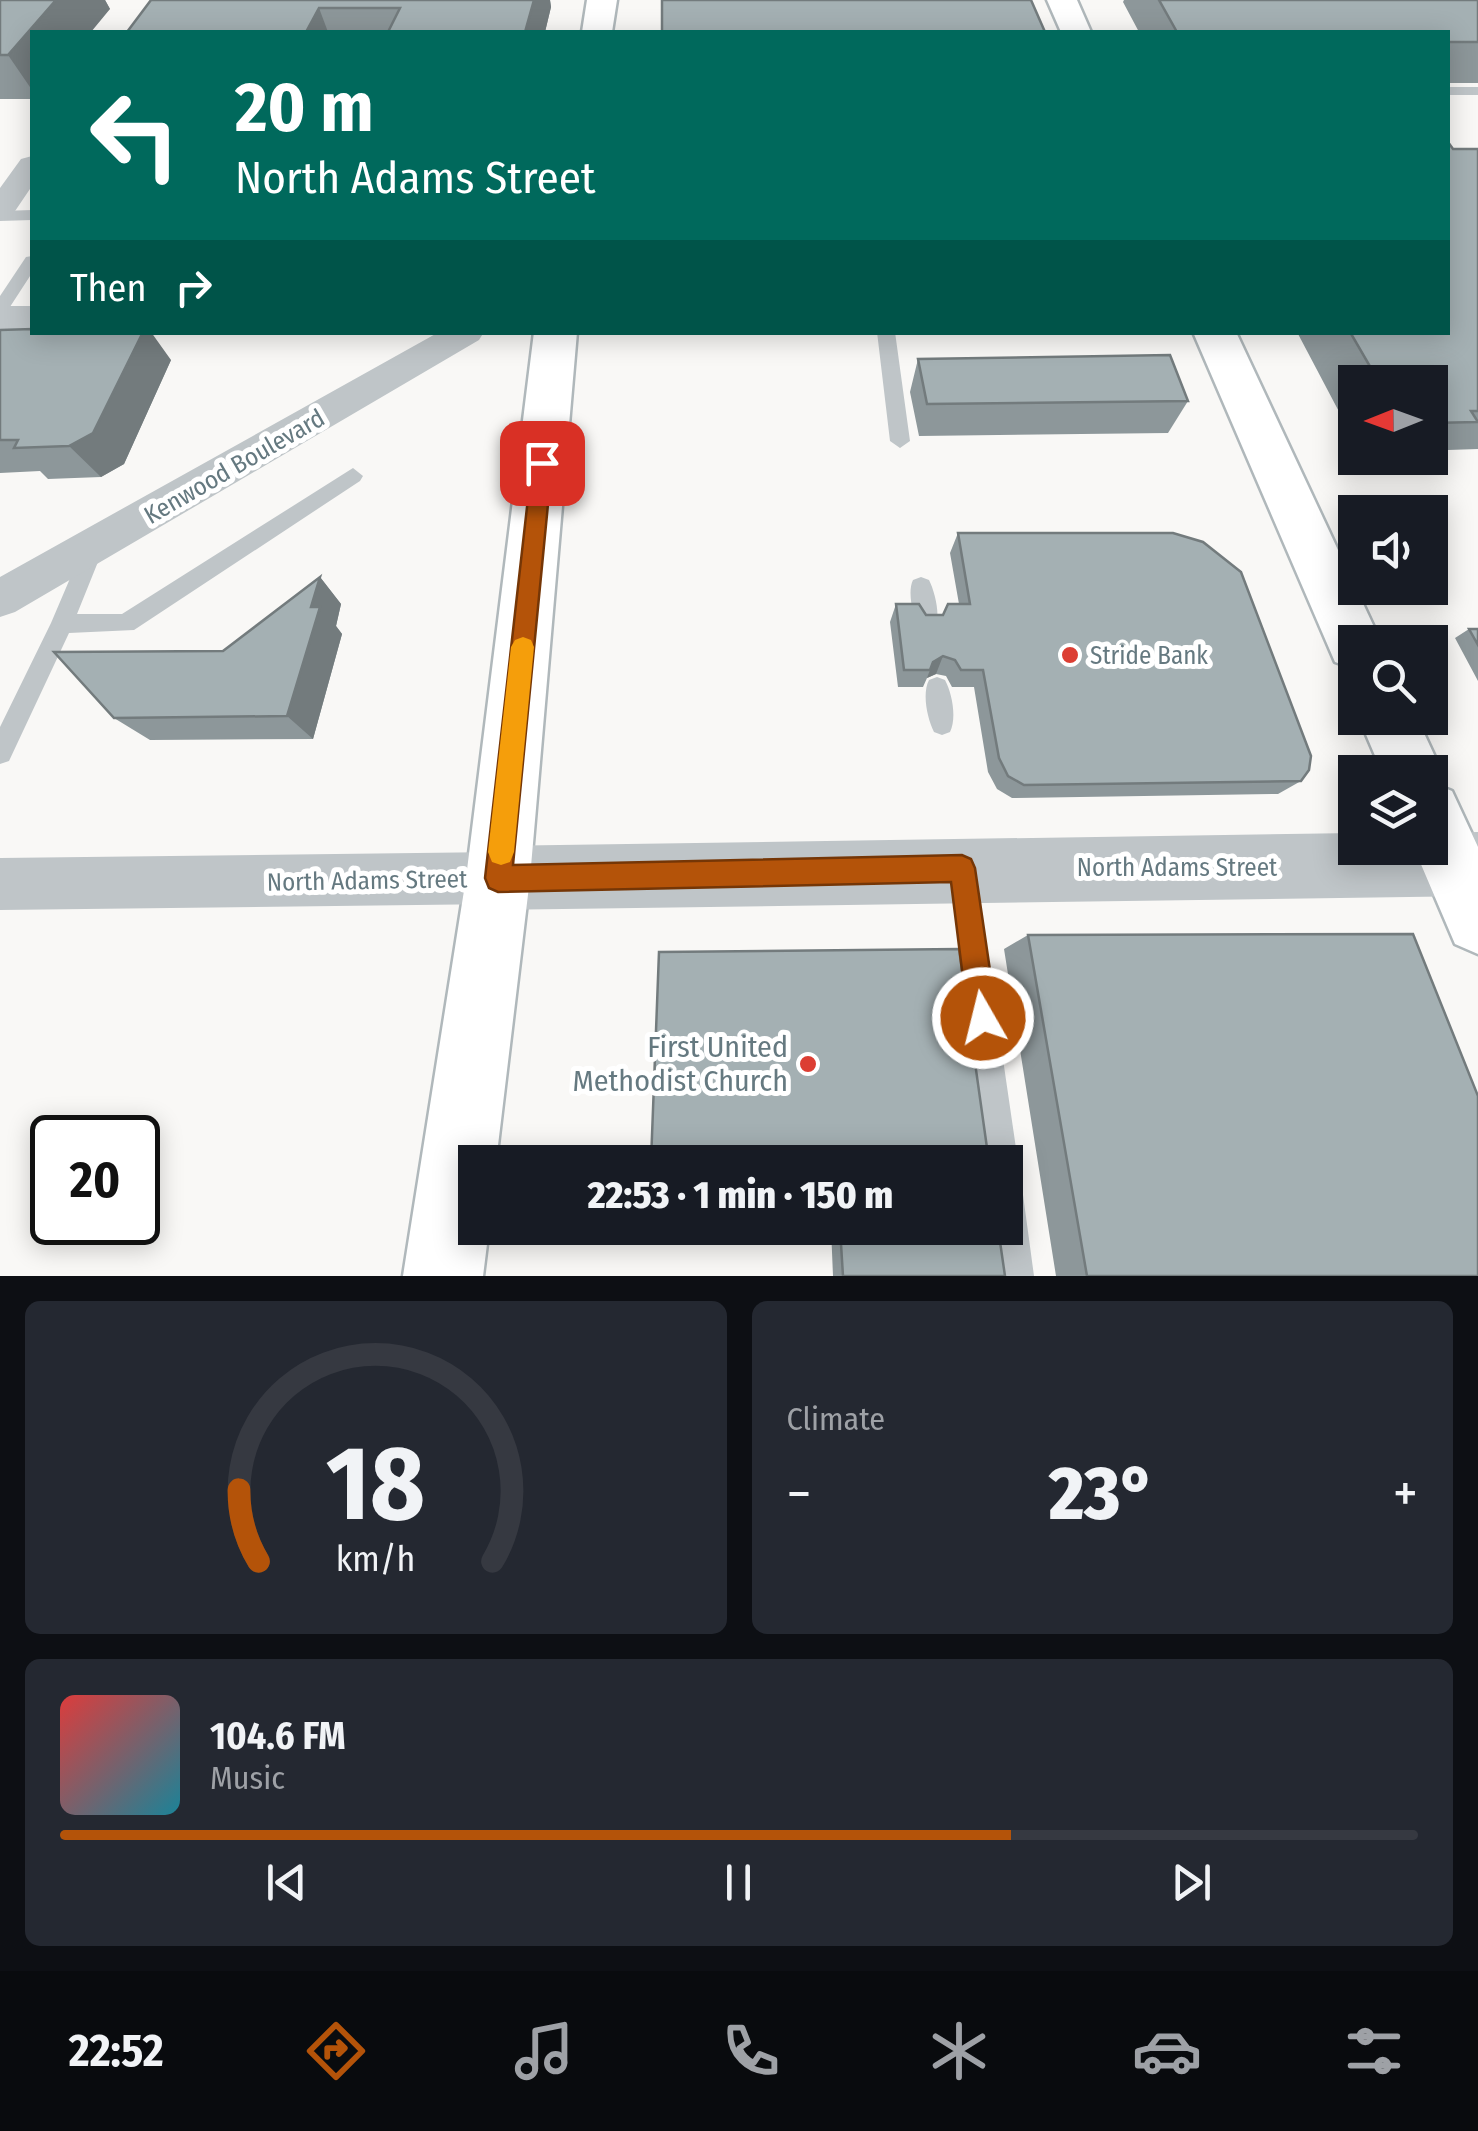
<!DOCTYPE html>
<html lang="en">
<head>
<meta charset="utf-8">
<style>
	body { margin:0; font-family:"Fira Sans Condensed",sans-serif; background:#242831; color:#f1f3f6; height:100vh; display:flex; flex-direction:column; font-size:38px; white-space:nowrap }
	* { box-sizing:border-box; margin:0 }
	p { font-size:32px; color:#9ea1a6 }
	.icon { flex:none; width:55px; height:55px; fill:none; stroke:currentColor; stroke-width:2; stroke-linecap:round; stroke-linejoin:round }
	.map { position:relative; height:1276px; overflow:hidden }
	.panel { display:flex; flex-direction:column; gap:25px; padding:25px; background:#0d0f14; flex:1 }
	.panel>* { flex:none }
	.hud { position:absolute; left:30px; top:30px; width:1420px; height:305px; border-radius:0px; box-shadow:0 5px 25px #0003; background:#00695c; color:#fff; overflow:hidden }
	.needle { width:65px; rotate:269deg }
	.tools { position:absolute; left:1338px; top:365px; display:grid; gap:20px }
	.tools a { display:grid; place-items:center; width:110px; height:110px; border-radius:0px; background:#171b24; box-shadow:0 5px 25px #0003; font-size:50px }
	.speed { position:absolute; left:30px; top:1115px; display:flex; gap:20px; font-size:50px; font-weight:700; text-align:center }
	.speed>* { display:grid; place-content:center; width:130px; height:130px; border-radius:50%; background:#171b24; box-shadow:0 5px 25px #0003; line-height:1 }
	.speed .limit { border:5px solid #111; border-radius:15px; background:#fff; color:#111 }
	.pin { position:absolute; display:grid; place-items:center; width:85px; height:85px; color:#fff; margin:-42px; border-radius:20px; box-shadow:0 5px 15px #0006 }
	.me { position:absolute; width:110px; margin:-55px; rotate:352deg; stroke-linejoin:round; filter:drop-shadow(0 0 8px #0008) }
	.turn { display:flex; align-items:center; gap:35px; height:210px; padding:0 40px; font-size:45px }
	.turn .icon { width:130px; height:130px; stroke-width:2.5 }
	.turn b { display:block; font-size:70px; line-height:85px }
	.then { display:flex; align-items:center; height:95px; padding:0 40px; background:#0003; gap:20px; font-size:38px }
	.big { font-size:75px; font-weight:800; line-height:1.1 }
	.panel .widget { flex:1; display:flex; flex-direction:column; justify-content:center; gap:15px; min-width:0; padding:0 35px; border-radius:15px; background:#242831 }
	.panel .dial { align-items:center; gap:0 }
	.dial svg { height:260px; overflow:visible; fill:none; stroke:#363941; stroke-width:7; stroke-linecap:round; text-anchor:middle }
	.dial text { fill:#f1f3f6; stroke:none }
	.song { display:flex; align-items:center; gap:30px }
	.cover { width:120px; height:120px; border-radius:15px; background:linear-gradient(135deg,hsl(0 70% 55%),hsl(190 70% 35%)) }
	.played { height:10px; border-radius:5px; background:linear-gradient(90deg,#b45309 70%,#363941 70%) }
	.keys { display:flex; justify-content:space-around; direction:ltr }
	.heat { display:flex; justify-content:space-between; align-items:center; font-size:55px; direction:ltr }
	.panel .tiles { flex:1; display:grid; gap:25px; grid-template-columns:1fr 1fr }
	.widget:last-child { grid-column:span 2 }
	.trip { position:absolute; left:458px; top:1145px; width:565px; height:100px; border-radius:0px; background:#171b24; box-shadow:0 5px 25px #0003; font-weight:800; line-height:100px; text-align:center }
	.menu { display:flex; height:160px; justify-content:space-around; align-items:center; background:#090b0e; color:#9ea1a6 }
	.menu .icon { width:70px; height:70px }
	.menu .current { color:#b45309 }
	.menu b { font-size:45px; color:#f1f3f6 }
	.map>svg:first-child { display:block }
</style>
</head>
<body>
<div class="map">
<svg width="1478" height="1276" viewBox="0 0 1478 1276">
	<rect width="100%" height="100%" fill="#f9f8f6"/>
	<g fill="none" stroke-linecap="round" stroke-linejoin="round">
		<g stroke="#b0b8bb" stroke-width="5">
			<path id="secondary" d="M587,0H617L612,32H582Z
				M1047,0H1077L1091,32H1061Z
				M534,332H577L530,878L496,1162H475V1228H489L483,1276H403L466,878Z
				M1193,332H1236L1381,642H1355V669L1335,662Z
				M1359,718H1417L1442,772L1437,785L1452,791L1478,847V954L1455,944L1414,848H1430V772H1382Z"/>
		</g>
		<path fill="#bfc5c8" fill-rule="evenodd" d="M1448,87H1478V95H1448Z
			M32,210V220L0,221V211Z
			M32,256V273L6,313L0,315V296L26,257Z
			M877,332H895L910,441L900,448L890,441Z
			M353,468L363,476L360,481L134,630L69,633L9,761L0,764V727L51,623L86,541L93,538L104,547L77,614H122Z
			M921,577L929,580C935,592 941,616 935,629H919C913,616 907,592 913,580Z
			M937,677L945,680C952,693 957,718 950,732L942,735L934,732C927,718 922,693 929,680Z
			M963,861L972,865L976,874L1018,1162L1016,1169L1021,1180L1034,1276H1002L995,1228H1005V1162H988L950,874L954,865Z"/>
		<path fill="#bfc5c8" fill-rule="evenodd" d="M32,156V186L11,217L0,219V188L21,159Z
			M439,332H484L479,340L15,612L0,617V577Z
			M498,852L517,859L524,878L517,897L498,904L0,910V858Z"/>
		<path fill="#bfc5c8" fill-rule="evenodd" d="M0,306H32V332H38L0,334Z
			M1478,832V896L498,910L475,901L466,878L475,855L498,846L1355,833V848H1430V833Z"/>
		<use href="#secondary" fill="#fff" fill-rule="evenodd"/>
	</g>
	<path fill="#8d979a" d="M0,0H105L110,9L32,32V99H0Z
		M151,0H550L551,7L545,32H127Z
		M1124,0H1478V83H1448V32H1139L1123,2Z
		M1453,149H1478V449L1448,450L1436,461H1365L1363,458H1430V382H1355V442L1297,332H1448Z
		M0,330L171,360L124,464L101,477L48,479L40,471L0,473Z
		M918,359L1188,401L1168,433L919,436L910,392Z
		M958,533L1301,781L1278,794L1012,798L997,789L988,772L974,687H952L946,676L936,674L927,678L923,687H898L890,622L896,604L926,615H943L959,604L950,553Z
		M320,577L341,604L336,626L342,634L313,739L150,740L114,718L223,651Z
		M1469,629H1478V681L1455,638Z
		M1028,935L1478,1276H1056L1004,949Z
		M831,1228H998L1005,1276H833Z"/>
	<path fill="#737b7d" d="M56,0H105L110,9L91,32H32V90L8,55Z
		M534,0H550L551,7L545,32H525Z
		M319,8L328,32H306Z
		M143,332H151L171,360L124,464L101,477L69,446Z
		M320,577L341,604L336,626L342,634L313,739L287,716L311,607Z
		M943,656L936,674L927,678L933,662Z"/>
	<path fill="#a4b0b3" stroke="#737b7d" stroke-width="2.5" d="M0,0H56L8,55H0Z
		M151,0H534L525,32H388L400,8H319L306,32H127Z
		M662,0H1031L1045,32H662Z
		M1159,0H1478V42H1448V32H1177Z
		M1448,142L1453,149H1478V411H1471L1478,422L1430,423V382H1379L1350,332H1448Z
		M32,329V332H143L93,433L69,446L14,448L18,440H0V330Z
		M1170,355L1188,401L927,404L918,359Z
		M958,533H1173L1203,542L1241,572L1311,756L1309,770L1301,781L1024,785L1008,776L999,758L983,670H961L955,660L943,656L933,662L930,670H904L896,604H919L926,615H943L948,604H970Z
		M320,577L311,607H320L287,716L114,718L54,652L223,651Z
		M1469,629H1478V645Z
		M1413,934L1478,1096V1276H1087L1028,935Z
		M959,949L989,1162H651L659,952Z
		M840,1228H998L1005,1276H843Z"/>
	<path fill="#b45309" stroke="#753606" stroke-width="2.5" d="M542,456L552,463L513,865L962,855L971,859L975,868L997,1018L993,1028L983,1032L973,1028L968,1018L951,882L498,892L489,888L485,878L532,463Z"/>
	<path fill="#f59e0b" d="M523,637L531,640L534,647L514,852L510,862L501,865L492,862L488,852L511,647L515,640Z"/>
	<g fill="#dc3e33" stroke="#fff" stroke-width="4">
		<circle cx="1070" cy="655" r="10"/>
		<circle cx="808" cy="1064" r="10"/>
	</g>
	<g text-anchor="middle" stroke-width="10" stroke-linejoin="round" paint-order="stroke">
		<g font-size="25" fill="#657980" stroke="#fff">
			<text transform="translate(234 466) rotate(-30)" y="9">Kenwood Boulevard</text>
			<text x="1177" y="876">North Adams Street</text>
			<text transform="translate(367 880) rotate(-1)" y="9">North Adams Street</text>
		</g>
		<g font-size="25" fill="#657980" stroke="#fff" text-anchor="start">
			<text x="1090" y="664">Stride Bank</text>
		</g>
		<g font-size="30" fill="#657980" stroke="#fff" text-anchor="end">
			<text x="788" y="1057">First United<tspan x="788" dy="34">Methodist Church</tspan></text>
		</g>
	</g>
</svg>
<div class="tools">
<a><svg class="needle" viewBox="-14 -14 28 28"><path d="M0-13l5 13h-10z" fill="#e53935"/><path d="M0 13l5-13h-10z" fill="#9ea1a6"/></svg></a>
<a><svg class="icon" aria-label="sound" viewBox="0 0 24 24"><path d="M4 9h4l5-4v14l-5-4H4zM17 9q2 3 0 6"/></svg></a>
<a><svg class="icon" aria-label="search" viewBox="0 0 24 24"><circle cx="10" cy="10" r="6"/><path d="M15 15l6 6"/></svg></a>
<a><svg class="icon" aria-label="layers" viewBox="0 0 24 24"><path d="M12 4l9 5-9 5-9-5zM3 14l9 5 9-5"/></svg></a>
</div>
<div class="speed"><div class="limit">20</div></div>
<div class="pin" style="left:542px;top:463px;background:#d93025"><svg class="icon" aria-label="arrive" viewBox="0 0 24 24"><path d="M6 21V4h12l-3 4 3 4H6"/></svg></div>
<svg class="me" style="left:983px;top:1018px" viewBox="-20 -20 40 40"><circle r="17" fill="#b45309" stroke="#fff" stroke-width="3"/><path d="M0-11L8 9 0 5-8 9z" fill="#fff"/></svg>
<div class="trip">22:53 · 1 min · 150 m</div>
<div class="hud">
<div class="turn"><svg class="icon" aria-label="left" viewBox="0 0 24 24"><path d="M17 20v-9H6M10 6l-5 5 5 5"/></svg><div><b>20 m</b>North Adams Street</div></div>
<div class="then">Then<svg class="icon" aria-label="right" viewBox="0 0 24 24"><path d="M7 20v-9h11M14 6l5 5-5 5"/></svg></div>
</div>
</div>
<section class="panel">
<div class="tiles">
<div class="widget dial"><svg viewBox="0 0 100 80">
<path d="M14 69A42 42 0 1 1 86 69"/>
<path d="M14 69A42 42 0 0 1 8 47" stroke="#b45309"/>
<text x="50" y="56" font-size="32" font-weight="700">18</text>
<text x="50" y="72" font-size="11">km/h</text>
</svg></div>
<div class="widget"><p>Climate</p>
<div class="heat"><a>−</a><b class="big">23°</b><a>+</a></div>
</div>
<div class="widget">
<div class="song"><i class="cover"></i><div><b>104.6 FM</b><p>Music</p></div></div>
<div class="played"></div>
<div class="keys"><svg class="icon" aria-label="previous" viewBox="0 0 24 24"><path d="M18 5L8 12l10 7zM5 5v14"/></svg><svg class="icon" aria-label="pause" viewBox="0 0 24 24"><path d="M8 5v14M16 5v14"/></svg><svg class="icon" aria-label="next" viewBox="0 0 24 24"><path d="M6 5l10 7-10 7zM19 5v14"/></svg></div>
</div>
</div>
</section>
<nav class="menu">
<b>22:52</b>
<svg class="icon current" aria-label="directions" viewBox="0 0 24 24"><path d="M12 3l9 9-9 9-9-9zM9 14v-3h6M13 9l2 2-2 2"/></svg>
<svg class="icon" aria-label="music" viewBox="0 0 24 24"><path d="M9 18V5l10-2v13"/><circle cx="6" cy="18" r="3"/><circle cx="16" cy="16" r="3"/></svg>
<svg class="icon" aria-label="phone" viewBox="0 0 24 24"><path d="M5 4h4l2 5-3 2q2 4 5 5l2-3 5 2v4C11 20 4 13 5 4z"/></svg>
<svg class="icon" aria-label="climate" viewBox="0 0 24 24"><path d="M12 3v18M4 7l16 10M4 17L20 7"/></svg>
<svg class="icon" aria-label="car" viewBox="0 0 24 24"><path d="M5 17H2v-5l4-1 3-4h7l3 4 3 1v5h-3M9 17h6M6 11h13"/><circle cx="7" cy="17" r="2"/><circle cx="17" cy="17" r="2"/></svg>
<svg class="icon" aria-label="filters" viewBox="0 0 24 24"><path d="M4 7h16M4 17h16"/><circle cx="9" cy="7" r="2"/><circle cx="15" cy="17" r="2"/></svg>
</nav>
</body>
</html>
